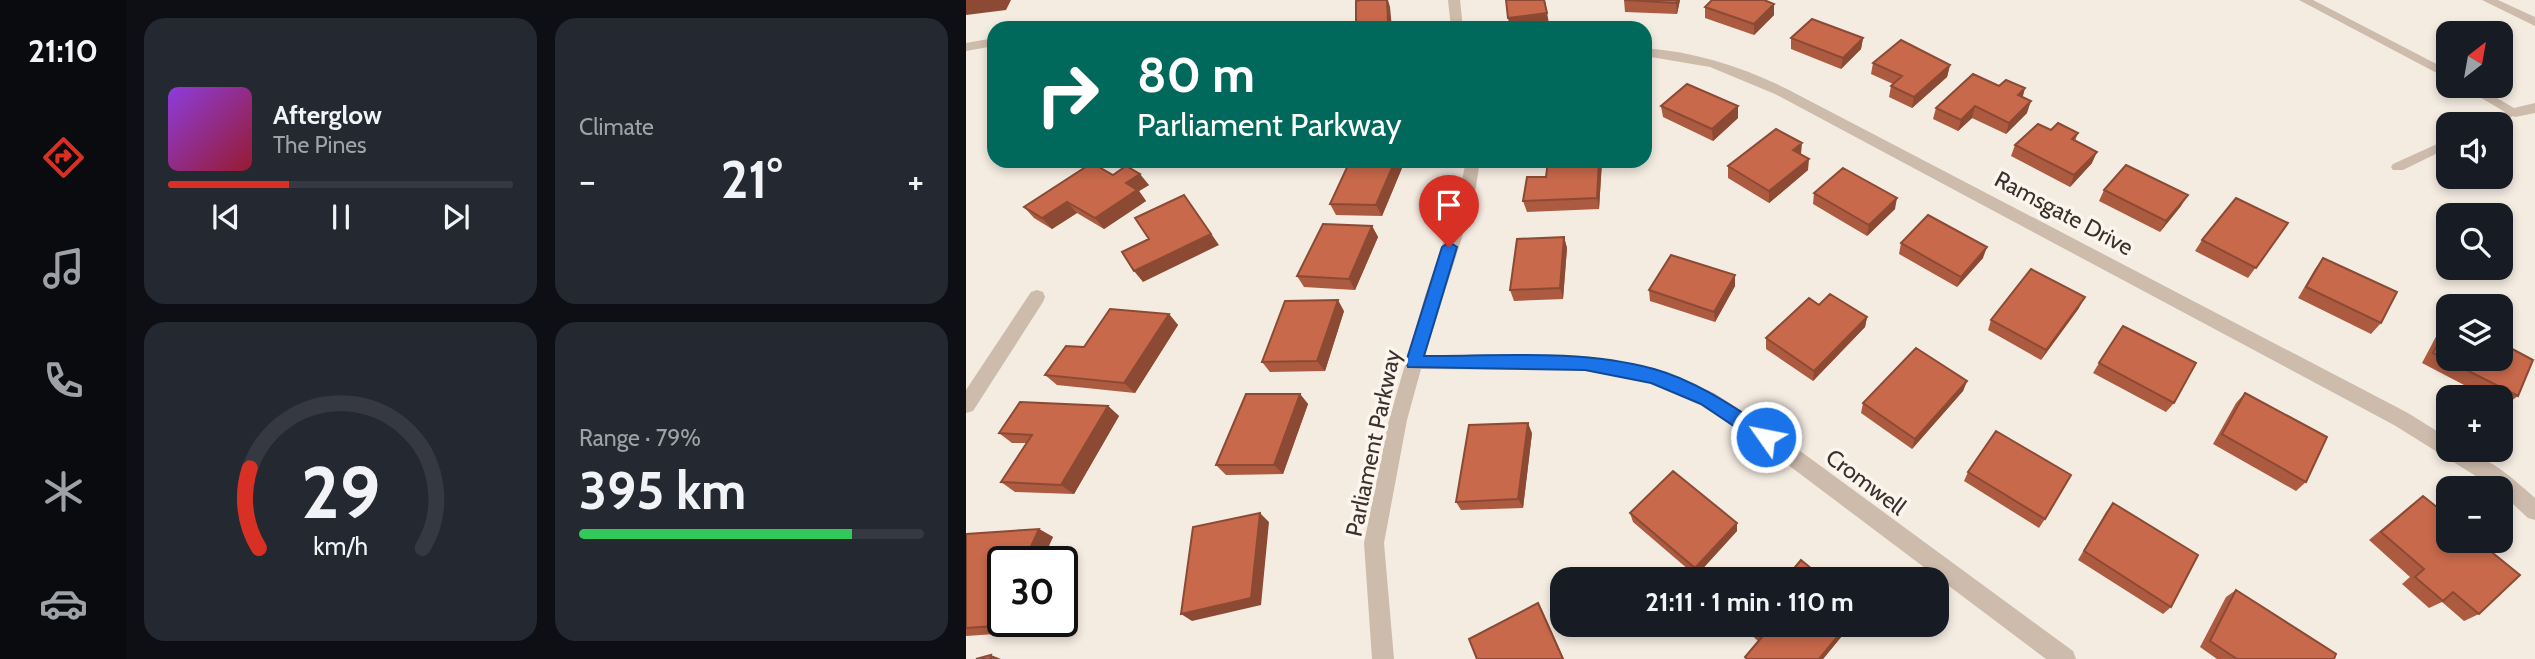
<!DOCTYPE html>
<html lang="en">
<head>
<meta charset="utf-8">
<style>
	body { margin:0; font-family:Cabin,sans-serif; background:#242831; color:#f1f3f6; height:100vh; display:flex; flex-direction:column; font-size:26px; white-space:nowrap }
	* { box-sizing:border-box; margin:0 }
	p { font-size:23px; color:#9ea1a6 }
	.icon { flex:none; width:38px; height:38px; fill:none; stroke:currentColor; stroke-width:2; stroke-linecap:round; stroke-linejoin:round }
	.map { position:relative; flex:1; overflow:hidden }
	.sheet { display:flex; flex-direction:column; gap:18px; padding:18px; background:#0d0f14; width:840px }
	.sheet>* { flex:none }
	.hud { position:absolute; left:21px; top:21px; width:665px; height:147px; border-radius:21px; box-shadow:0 4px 10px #0003; background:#00695c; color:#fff; overflow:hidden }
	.needle { width:46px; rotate:31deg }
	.controls { position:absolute; left:1470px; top:21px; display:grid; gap:14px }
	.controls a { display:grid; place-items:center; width:77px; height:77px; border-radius:14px; background:#171b24; box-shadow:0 4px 10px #0003; font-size:35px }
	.speed { position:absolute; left:21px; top:546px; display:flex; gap:14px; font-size:35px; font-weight:700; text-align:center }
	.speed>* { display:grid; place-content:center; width:91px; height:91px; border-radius:50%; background:#171b24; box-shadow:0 4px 10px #0003; line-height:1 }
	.speed .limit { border:4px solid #111; border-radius:10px; background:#fff; color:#111 }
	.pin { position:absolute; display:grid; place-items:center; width:60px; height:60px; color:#fff; margin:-72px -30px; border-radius:50% 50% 50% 0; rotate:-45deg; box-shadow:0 0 7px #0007 }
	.pin .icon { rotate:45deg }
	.me { position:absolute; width:77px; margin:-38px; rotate:303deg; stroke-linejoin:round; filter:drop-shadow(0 0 5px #0008) }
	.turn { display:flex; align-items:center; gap:24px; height:147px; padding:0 35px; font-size:32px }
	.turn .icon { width:91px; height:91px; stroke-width:2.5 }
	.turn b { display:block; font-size:49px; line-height:60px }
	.big { font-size:52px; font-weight:700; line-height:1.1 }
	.sheet .widget { flex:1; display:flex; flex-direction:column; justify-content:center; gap:10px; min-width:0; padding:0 24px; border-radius:21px; background:#242831 }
	.sheet .dial { align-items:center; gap:0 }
	.dial svg { height:182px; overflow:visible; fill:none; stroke:#363941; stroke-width:7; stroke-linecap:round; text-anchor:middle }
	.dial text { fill:#f1f3f6; stroke:none }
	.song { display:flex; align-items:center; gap:21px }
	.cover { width:84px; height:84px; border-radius:10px; background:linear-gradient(135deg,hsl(270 70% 55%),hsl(350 70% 35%)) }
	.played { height:7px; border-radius:4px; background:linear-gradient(90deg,#d93025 35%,#363941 35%) }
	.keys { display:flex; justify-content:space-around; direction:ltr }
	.heat { display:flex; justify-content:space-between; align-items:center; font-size:38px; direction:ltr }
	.charge { height:10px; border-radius:5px; background:linear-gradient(90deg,#34c759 79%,#363941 0) }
	.sheet .tiles { flex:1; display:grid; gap:18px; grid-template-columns:repeat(2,1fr) }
	.trip { position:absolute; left:584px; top:567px; width:399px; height:70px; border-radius:21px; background:#171b24; box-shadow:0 4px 10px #0003; font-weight:700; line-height:70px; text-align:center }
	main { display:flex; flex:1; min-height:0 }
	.dock { display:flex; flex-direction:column; width:126px; justify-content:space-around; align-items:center; background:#090b0e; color:#9ea1a6 }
	.dock .icon { width:49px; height:49px }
	.dock .on { color:#d93025 }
	.dock b { font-size:32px; color:#f1f3f6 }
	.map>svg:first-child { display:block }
</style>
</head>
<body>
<main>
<nav class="dock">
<b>21:10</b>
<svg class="icon on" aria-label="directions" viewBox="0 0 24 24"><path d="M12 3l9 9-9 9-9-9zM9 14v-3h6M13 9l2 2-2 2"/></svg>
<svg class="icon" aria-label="music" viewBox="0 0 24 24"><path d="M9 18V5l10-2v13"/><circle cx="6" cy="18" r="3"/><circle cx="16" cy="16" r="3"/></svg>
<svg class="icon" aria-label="phone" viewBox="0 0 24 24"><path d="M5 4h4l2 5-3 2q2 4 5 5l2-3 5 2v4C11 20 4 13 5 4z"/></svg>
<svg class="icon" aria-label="climate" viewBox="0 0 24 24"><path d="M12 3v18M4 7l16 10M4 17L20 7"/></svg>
<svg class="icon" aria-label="car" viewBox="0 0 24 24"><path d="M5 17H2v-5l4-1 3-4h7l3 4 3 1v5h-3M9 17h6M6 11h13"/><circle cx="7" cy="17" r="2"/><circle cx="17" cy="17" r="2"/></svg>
</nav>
<section class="sheet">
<div class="tiles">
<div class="widget">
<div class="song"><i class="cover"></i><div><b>Afterglow</b><p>The Pines</p></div></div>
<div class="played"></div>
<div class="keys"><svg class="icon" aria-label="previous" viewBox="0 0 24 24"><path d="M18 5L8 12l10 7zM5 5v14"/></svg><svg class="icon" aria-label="pause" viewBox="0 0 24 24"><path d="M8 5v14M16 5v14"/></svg><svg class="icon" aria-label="next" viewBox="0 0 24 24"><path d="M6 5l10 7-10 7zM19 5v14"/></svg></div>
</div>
<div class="widget"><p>Climate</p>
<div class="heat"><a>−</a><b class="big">21°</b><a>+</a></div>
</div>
<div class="widget dial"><svg viewBox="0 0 100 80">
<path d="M14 69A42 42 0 1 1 86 69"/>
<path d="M14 69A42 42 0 0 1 10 34" stroke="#d93025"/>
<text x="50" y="56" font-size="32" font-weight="700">29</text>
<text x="50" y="72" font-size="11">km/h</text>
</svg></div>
<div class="widget"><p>Range · 79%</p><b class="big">395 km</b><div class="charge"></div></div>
</div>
</section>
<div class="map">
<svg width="1569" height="659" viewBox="0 0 1569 659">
	<rect width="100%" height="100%" fill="#f4ebe1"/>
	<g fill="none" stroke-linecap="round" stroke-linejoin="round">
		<path fill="#cdbbac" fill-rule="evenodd" d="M1333,0H1347L1482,70V79Z
			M1495,86H1510L1555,112L1532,124H1515L1516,121L1539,112Z
			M1482,139V148L1437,170H1427L1425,167L1427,164Z"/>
		<path fill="#cdbbac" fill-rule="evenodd" d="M482,0H494L497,28H485Z
			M1516,0H1532L1569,17V26Z
			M28,38V46L0,51V43Z
			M679,48C729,52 774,66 819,88L1442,413L1482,438V450C1517,450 1544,476 1569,498V520L1562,518L1535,493V488H1529L1428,425L809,94L744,67L679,56Z
			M1569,103V113L1549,117L1542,112L1544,109Z
			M500,161H514L508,199L459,355L619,356L687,368L748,393L807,431L1107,651L1110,659H1080L793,443L734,405L685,383L619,370L455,369L441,420L418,543L428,659H406L398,543L423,420L459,296L492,199Z
			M71,290L77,292L79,297L77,302L7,411L0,413V390L65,292Z"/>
	</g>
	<path fill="#ac5a40" d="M658,0H714L711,14L659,12Z
		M808,4V15L788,35L739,18V7Z
		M825,38H897L895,49L875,69L825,49Z
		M907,63L984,65L981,77L946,108L923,97L925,86L927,84L905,74Z
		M1056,97L1061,113L1040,134L1006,118L992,131L967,119L970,108Z
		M695,106H772V118L747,141L697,117Z
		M1085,130L1112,133L1109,141L1126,163L1104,187L1045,156L1049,145Z
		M835,154L842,170L803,203L762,178V166Z
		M636,161L633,209L561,212L557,201Z
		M436,168L416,216L370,215L364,204Z
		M147,175L183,185L173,191L180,201L138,229L111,213L86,229L68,218L58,207Z
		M1138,190L1215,206L1194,232L1133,201Z
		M848,193L929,209L901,236L847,204Z
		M1322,223L1282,278L1229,251L1236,240Z
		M406,226L412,237L389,290L338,287L331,276Z
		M598,237L601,248L597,299L548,301L544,290Z
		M935,243L1017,258L991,287L933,254Z
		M1357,258L1415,323L1405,334L1332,298L1349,269Z
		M769,275V286L749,322L684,301L683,290Z
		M853,305L901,317L899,327L847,381L800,349V338Z
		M1113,308L1075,360L1022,330L1025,320Z
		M378,311L359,371L304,372L296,362Z
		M203,314L212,325L169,393L91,385L79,375L118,347Z
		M1482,321V359L1552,396L1538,406L1535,404V397H1521L1456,363L1474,329Z
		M1133,363L1208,403L1200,412L1127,373Z
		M1001,381L997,391L946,449L895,413L897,403Z
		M1279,393L1340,482L1330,491L1247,444L1270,403Z
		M334,394L342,404L317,474L260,475L250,465Z
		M142,406L153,416L108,494L49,492L35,482L60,443H46L33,433Z
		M566,433L557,508L495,510L490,502Z
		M1002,472L1079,519L1073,528L998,481Z
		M1457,496L1513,614L1498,621L1476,602L1463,608L1436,584L1444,577L1403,540L1445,505Z
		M1147,503L1205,607L1197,614L1112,560L1140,512Z
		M664,513L771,531L730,576L667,522Z
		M73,529L87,537L37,621H50L44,633L0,636V534Z
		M1270,590L1368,659H1251L1234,647L1260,597Z
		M780,625H885L857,659H779V657L792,641L780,630Z"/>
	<path fill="#8c4a34" d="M18,0H45L40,10L0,15V2Z
		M421,0H422L424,7L426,28H391L390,27Z
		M579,0L583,24L556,28H544L542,18Z
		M711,0H714L711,14L710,3Z
		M808,4V15L788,35V24Z
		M897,38L895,49L875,69L877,58Z
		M984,65L981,77L946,108L948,97Z
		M1059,88L1056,100L1052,95Z
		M1065,101L1061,113L1040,134L1043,123Z
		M772,106V118L747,141L746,129Z
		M1009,106L1006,118L992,131L995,120Z
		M836,143L835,154L827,150Z
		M1131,152L1126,163L1104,187L1108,175Z
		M843,159L842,170L803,203V191Z
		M429,161H432L436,168L416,216L410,205Z
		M633,161H636L633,209L631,198Z
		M174,174L183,185L173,191L180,201L138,229L129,218L160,183Z
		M1222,195L1215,206L1194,232L1200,221Z
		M931,198L929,209L901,236L903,225Z
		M101,202L111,213L86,229L76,218Z
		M226,206L253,245L177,282L168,271Z
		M406,226L412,237L389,290L383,279Z
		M598,237L601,248L597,299L594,288Z
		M1021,247L1017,258L991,287L995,277Z
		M769,275V286L749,322L748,312Z
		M1119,297L1113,308L1075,360L1080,350Z
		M372,300L378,311L359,371L351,361Z
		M203,314L212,325L169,393L158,383Z
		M901,317L899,327L847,381L848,371Z
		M1001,381L997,391L946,449L949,439Z
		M334,394L342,404L317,474L308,465Z
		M142,406L153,416L108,494L95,485Z
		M562,423L566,433L557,508L552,499Z
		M294,513L303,522L295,605L226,621L215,614Z
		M771,523V531L730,576L729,568Z
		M73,529L87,537L76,562H58Z
		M572,603L576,610L598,659H597Z
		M37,609V621H50L44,633L29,626Z
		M881,625H885L857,659H853Z
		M25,655L35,659H24Z"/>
	<path fill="#c8694b" stroke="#8c4a34" stroke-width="2" d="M0,0H18L0,2Z
		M395,0H421L422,22L390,27V1Z
		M540,0H578L581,13L542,18Z
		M658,0H711L710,3Z
		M746,0H798L808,4L788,24L739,7Z
		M846,19L897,38L877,58L825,38Z
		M935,40L984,65L948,97L925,86L936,76L907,63Z
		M1007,74L1033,86L1040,80L1059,88L1052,95L1065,101L1043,123L1009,106L995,120L970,108Z
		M721,84L772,106L746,129L695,106Z
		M1092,123L1112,133L1106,139L1131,152L1108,175L1049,145L1072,124L1085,130Z
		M810,129L836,143L827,150L843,159L803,191L762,166Z
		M384,161H429L410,205L364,204Z
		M582,161H633L631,198L557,201L561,177H580Z
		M126,163L147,175L160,166L174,174L160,183L171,190L129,218L101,202L76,218L58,207Z
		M1160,165L1222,195L1200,221L1138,190Z
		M877,168L931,198L903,225L848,193Z
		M218,195L245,234L168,271L156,252L183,239L169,218Z
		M1270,198L1322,223L1290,268L1236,240Z
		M962,215L1021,247L995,277L935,243Z
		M357,224L406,226L383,279L331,276Z
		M598,237L594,288L544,290L551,239Z
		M705,255L769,275L748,312L683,290Z
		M1357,258L1431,292L1415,323L1340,287Z
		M1065,269L1119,297L1080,350L1025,320Z
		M864,294L901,317L848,371L800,338L843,298L853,305Z
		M372,300L351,361L296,362L319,301Z
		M144,309L203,314L158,383L79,375L100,346L118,347Z
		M1482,324V359H1535V343L1567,360L1552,396L1467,353Z
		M1157,326L1230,363L1208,403L1133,363Z
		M950,348L1001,381L949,439L897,403Z
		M1279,393L1361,437L1340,482L1256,434Z
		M280,394H334L308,465H250Z
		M54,402L142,406L95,485L35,482L66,435L33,433Z
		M562,423L552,499L490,502L503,425Z
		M1030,431L1105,475L1079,519L1002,472Z
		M707,471L771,523L729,568L664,513Z
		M1457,496L1482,516V541H1512L1554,575L1513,614L1487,592L1477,601L1449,577L1458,569L1415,532Z
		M1147,503L1232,555L1205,607L1118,551Z
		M294,513L285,598L215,614L227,527Z
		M73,529L58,562H37V609L29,626L0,628V534Z
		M835,560L858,579H819Z
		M1270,590L1370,654L1368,659H1271L1244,641Z
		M572,603L597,659H511L503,639Z
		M782,625H881L853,659H781L779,657L796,637Z
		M25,655L24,659H10Z"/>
	<path fill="#1a73e8" stroke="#114b97" stroke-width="2" d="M483,242L491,247L458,356C534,356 614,349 688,369C731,381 769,408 806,432L808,437L806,443L800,445L793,443L735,404L685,383L619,370L442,367L440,362L476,247Z"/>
	<g text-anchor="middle" stroke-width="7" stroke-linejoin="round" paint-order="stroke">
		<g font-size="23" fill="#3b302b" stroke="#fbf5ee">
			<text transform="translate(1098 213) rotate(28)" y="8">Ramsgate Drive</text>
			<text transform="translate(407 443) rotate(-78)" y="8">Parliament Parkway</text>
			<text transform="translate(900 482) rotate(37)" y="8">Cromwell</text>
		</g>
	</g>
</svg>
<div class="controls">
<a><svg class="needle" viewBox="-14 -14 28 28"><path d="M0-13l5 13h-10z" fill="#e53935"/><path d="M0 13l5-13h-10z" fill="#9ea1a6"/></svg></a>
<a><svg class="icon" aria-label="sound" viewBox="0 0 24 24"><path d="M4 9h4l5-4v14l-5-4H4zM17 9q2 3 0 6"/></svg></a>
<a><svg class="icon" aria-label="search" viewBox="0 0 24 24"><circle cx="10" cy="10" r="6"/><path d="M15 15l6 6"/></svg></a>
<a><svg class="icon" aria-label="layers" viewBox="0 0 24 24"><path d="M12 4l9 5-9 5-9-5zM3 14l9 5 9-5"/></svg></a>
<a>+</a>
<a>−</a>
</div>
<div class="speed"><div class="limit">30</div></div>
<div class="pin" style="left:483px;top:247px;background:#d93025"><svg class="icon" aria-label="arrive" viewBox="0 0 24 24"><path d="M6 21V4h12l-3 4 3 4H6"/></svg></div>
<svg class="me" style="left:800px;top:437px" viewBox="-20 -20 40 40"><circle r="17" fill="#1a73e8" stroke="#fff" stroke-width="3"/><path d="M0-11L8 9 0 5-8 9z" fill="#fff"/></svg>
<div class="trip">21:11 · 1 min · 110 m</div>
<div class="hud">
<div class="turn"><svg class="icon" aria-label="right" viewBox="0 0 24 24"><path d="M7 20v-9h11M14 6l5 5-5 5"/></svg><div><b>80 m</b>Parliament Parkway</div></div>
</div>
</div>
</main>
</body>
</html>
